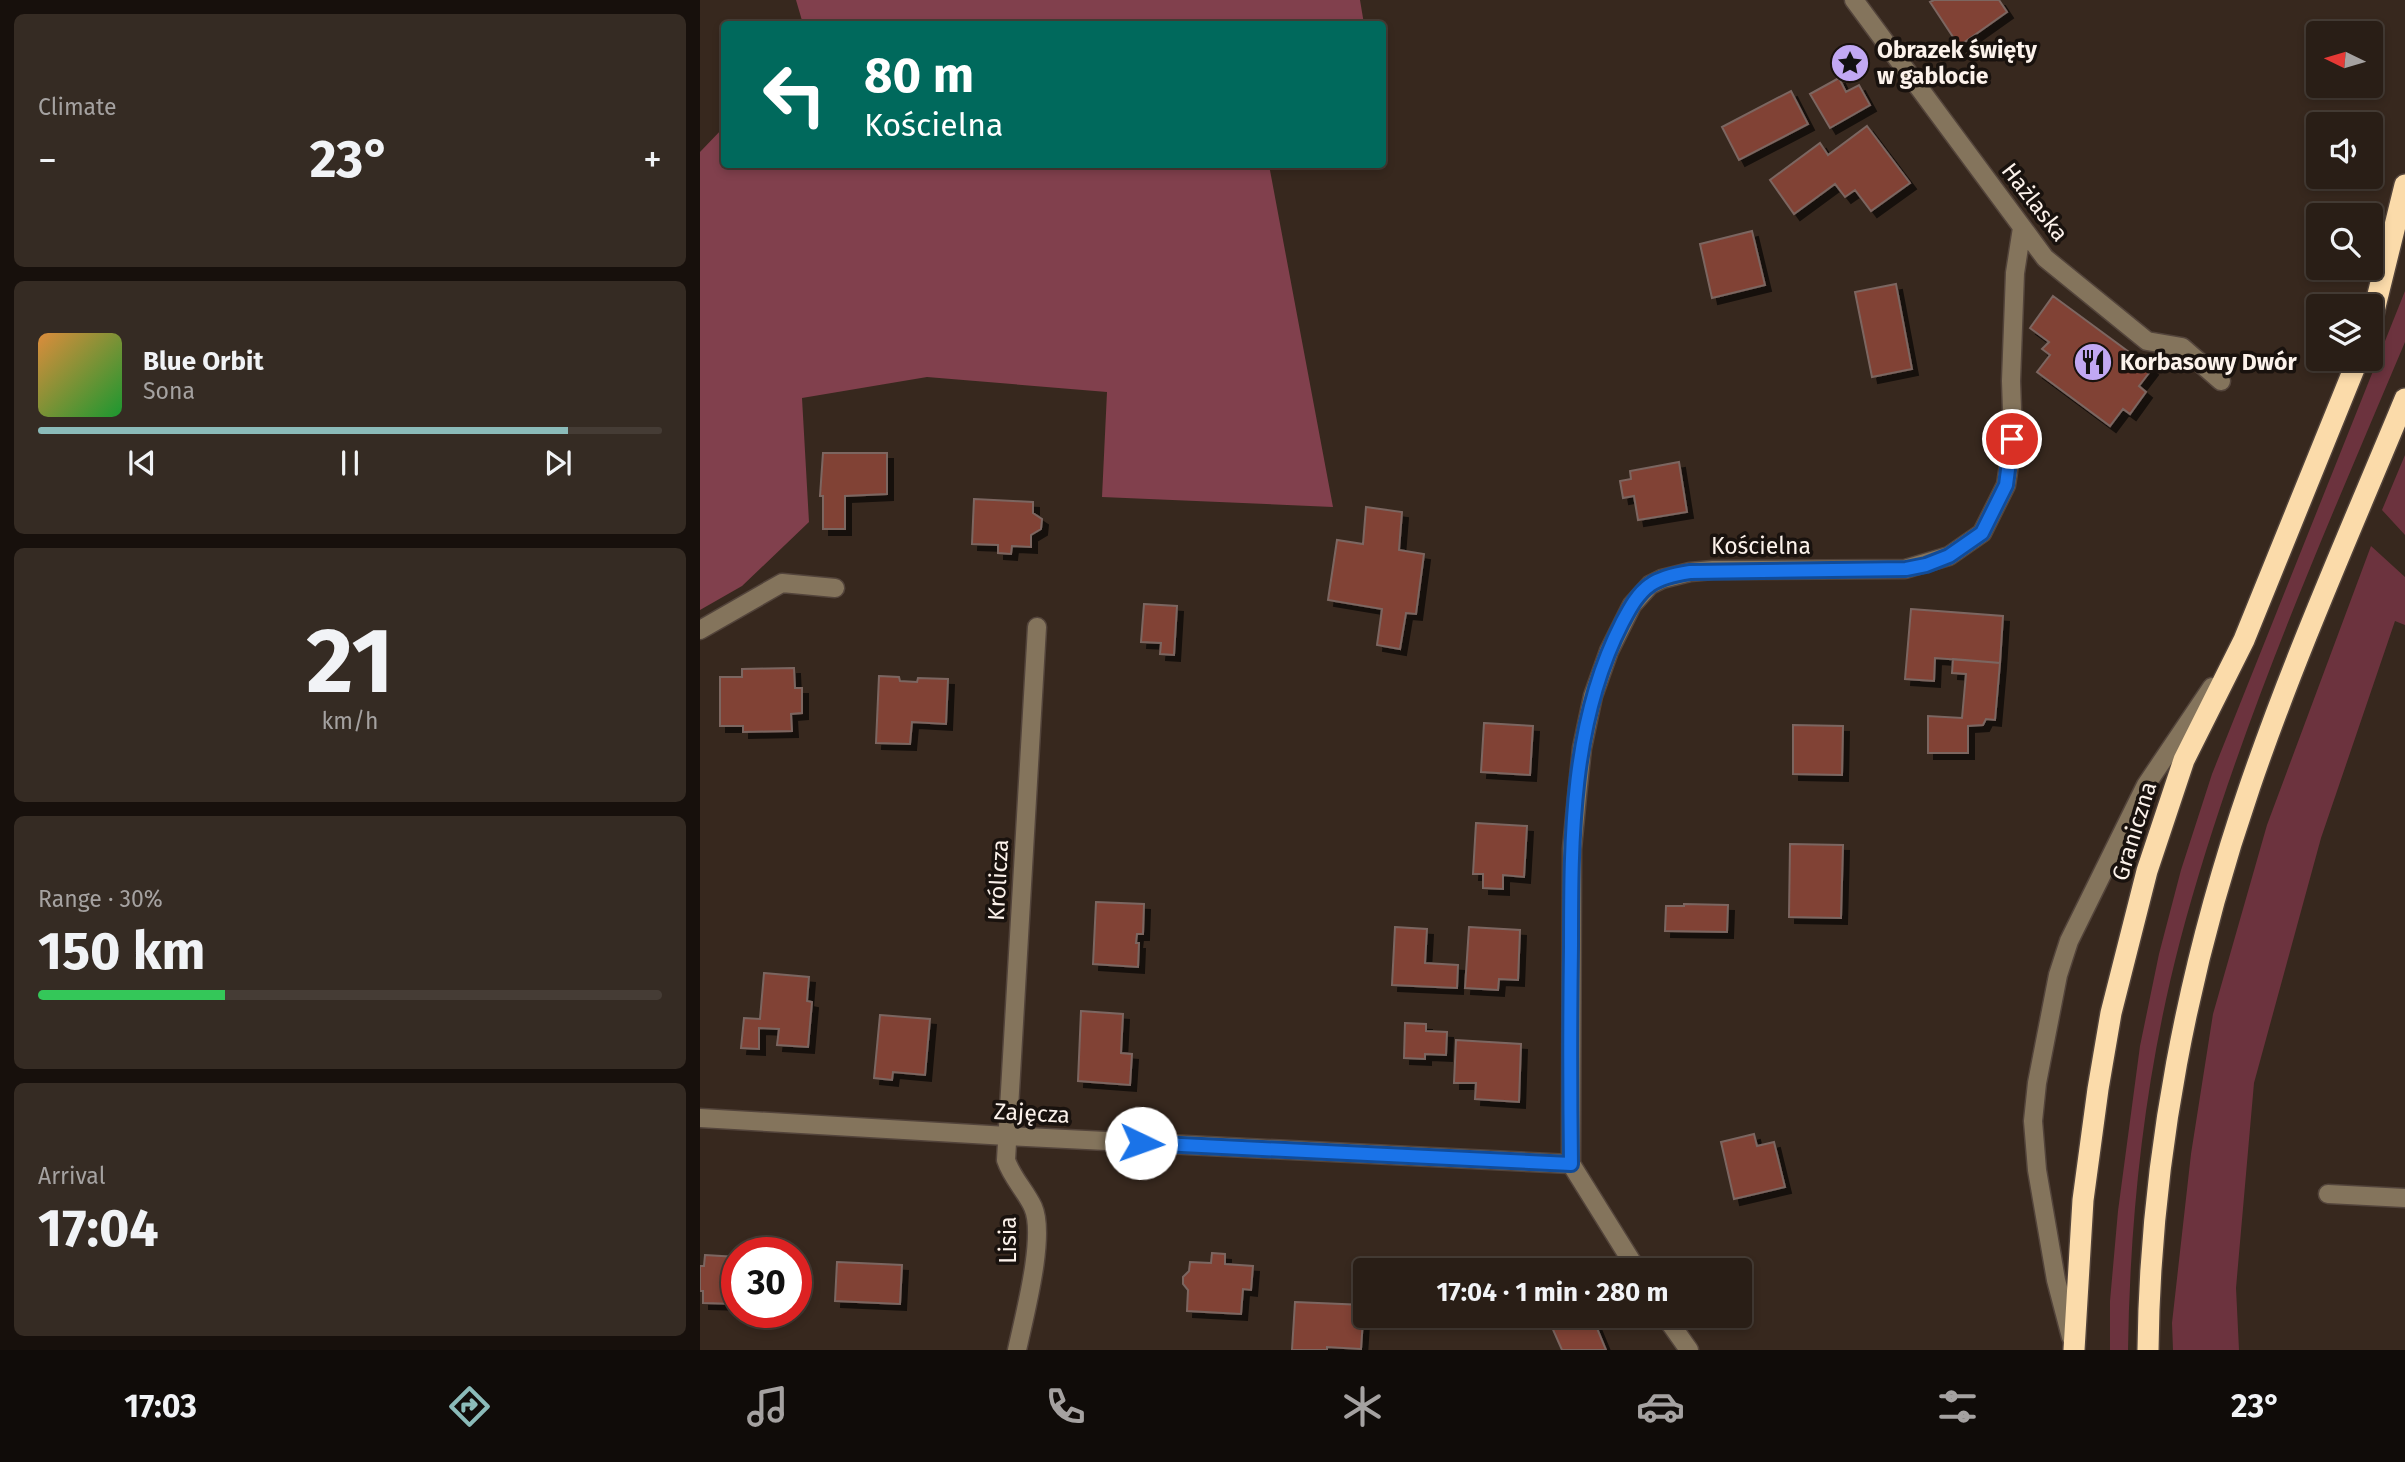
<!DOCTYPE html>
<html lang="en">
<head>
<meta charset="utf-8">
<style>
	body { margin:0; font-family:"Fira Sans",sans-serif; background:#352b23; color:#f1f3f6; height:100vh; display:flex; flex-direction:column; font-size:26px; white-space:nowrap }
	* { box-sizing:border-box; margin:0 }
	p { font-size:23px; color:#a5a2a1 }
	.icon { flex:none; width:38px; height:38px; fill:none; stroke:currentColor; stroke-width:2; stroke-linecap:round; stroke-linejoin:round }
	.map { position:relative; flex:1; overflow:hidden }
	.details { display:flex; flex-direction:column; gap:14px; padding:14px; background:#17100c; width:700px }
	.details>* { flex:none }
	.guide { position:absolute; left:21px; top:21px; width:665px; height:147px; border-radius:7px; box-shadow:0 4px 10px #0003,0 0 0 2px #453c35; background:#00695c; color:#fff; overflow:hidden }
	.needle { width:46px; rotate:275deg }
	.controls { position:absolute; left:1606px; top:21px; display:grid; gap:14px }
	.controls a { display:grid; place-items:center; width:77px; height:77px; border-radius:7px; background:#291e16; box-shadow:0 4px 10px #0003,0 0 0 2px #453c35; font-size:35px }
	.speed { position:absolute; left:21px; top:1237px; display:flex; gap:14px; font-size:35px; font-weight:700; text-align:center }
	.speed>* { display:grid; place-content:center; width:91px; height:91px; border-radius:50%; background:#291e16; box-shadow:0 4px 10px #0003,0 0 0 2px #453c35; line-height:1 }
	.speed .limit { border:10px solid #d22; background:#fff; color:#111 }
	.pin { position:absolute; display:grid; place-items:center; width:60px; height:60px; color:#fff; margin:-30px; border:4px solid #fff; border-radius:50%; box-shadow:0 2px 7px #0007 }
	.me { position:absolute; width:77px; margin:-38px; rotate:93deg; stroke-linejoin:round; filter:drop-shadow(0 0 5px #0008) }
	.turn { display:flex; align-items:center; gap:24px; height:147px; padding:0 28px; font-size:32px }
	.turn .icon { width:91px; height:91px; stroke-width:2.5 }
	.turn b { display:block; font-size:49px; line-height:60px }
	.big { font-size:52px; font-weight:700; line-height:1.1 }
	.details .widget { flex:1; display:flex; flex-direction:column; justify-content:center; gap:10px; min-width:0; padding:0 24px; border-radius:10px; background:#352b23 }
	.details .dial { align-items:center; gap:0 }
	.dial b { font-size:91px; line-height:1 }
	.song { display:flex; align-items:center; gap:21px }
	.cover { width:84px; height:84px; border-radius:10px; background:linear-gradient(135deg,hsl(30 70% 55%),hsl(130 70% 35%)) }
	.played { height:7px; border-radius:4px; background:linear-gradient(90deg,#8bbbb9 85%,#453c35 85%) }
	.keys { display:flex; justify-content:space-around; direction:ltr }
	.heat { display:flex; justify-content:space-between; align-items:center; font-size:38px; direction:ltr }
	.charge { height:10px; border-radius:5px; background:linear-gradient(90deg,#34c759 30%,#453c35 0) }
	.trip { position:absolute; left:653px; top:1258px; width:399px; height:70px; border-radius:7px; background:#291e16; box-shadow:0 4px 10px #0003,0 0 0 2px #453c35; font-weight:700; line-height:70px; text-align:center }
	.tab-bar { display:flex; height:112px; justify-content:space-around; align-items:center; background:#100c09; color:#a5a2a1 }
	.tab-bar .icon { width:49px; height:49px }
	.tab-bar .selected { color:#8bbbb9 }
	.tab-bar b { font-size:32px; color:#f1f3f6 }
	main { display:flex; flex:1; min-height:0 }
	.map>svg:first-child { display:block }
</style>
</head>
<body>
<main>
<section class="details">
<div class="widget"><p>Climate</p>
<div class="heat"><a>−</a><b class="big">23°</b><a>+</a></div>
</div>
<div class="widget">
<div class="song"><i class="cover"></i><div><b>Blue Orbit</b><p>Sona</p></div></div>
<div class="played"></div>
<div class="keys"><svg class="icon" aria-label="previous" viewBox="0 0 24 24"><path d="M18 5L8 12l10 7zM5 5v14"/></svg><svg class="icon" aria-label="pause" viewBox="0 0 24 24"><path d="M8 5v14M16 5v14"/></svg><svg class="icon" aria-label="next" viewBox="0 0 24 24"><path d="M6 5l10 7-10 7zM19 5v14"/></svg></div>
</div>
<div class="widget dial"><b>21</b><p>km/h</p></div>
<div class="widget"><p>Range · 30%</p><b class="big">150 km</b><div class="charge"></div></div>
<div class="widget"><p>Arrival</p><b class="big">17:04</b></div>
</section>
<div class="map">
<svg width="1705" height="1350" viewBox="0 0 1705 1350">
	<defs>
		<filter id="shadow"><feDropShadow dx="6" dy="6" stdDeviation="0" flood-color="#0009"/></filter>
	</defs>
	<rect width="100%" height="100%" fill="#37281e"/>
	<path fill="#6c333e" d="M1705,291V342C1622,539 1535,734 1480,941C1445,1075 1430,1213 1428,1350H1410V1301L1418,1211L1440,1046L1459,954L1481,870L1512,774Z
		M1705,455V535L1682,510Z
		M1671,546L1705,577V625L1695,621L1621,838L1554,1083L1536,1288L1539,1350H1473L1472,1323L1491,1154L1513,1014L1567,825Z"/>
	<path fill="#81404d" d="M96,0H660L664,24H103Z
		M24,127V164L569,165L633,507L402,497L407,392L227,377L102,398L109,522L42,586L0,610V152Z"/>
	<path fill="#814235" stroke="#7b6661" stroke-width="2" filter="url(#shadow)" d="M1234,0H1299L1307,12L1259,46L1230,2Z
		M1139,78L1146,92L1159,85L1170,105L1130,128L1110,94Z
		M1091,91L1108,124L1039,160L1022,127Z
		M1167,126L1210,183L1171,211L1155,190L1145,197L1135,184L1094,214L1070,180L1120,143L1128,155Z
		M1052,231L1065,285L1012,298L1000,244Z
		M1196,284L1212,369L1172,377L1155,292Z
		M1353,296L1452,369L1439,386L1446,392L1430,414L1423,409L1410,426L1337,372L1350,355L1342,349L1349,342L1330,328Z
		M123,453H187V494L145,496V529H123V496H120Z
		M979,462L987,512L938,520L934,496L923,498L920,481L931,479L930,471Z
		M274,499L333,502V513L342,519L341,529L331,535V547L312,546L311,554L298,553V545L272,544Z
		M666,507L702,512L699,550L724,554L716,614L706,613L700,649L677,645L682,609L628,600L637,540L663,544Z
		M444,604L477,606L474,655L460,654L461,643L441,642Z
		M1211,609L1303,616L1300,663L1235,658L1234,681L1205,679Z
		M1253,659L1300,663L1295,720L1286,719L1283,725L1268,726V753H1228V716L1262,718L1266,674L1252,673Z
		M94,668L95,688H102V713L91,714L92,731L43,732V726H20V677H42V669Z
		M179,676L199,677L200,681L217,682L218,678L248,679L246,724L212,722L210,744L176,743Z
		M784,723L833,726L830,775L781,772Z
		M1093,725L1143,726L1142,775L1093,774Z
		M776,823L827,826L824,877L803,875V889L783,888V874H773Z
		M1090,844L1143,845L1141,918L1089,917Z
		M396,902L444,904L443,934H437L436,943H439L438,967L393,964Z
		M984,904L1028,905L1027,932L965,931L966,906H984Z
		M695,927L727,929L725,963L758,965L757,988L692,985Z
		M769,927L820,930L818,980L799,979L798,990L765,988Z
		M64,973L109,977L107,1001L112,1002L108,1047L77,1045L79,1029L59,1028V1049L41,1048L44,1018L60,1019Z
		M381,1011L423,1014L421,1053L432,1054L430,1085L378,1081Z
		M180,1015L230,1019L225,1075L193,1072L192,1080L174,1078Z
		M705,1023L726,1024V1031L747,1032L746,1055L725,1054V1059L704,1058Z
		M756,1040L821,1044L819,1102L775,1099L776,1083H754Z
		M1054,1134L1057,1146L1074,1142L1085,1187L1034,1199L1021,1142Z
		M512,1253L525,1254V1264L553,1266L551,1290L543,1289L541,1314L487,1311L488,1290L483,1284V1277L489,1271L490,1262L511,1263Z
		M5,1255L37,1257V1304L3,1303V1291H0V1266H4Z
		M137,1262L202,1265L200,1304L135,1301Z
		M595,1302L664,1305L661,1349L627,1347V1350H592Z
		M847,1316H892L906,1350H862Z"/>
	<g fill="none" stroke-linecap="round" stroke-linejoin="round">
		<g stroke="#53443b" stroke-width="21">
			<path id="minor" d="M1154,0L1345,258L1447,341L1482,347L1521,381
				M0,630L82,583L135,588
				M0,1118L307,1136L871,1164
				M1628,1194L1705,1198
				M937,1270L871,1164L872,849L877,796L882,748L893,696L909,651L932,605L950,585L962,579L990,572L1013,570L1205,569L1249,556L1282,533L1306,485L1313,438L1311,381L1315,273L1322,228
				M965,1316L989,1350
				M1371,1337L1356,1280L1337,1170L1333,1121L1337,1083L1358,975L1369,941L1446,785L1512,687
				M317,1350C324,1317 346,1236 333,1207C325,1190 312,1178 306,1160L337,627"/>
		</g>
		<g stroke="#53443b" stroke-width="24">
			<path id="highway" d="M1671,323L1705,185
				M1374,1350L1383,1200L1398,1089L1411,1013L1447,871L1484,760L1544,640L1658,359
				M1448,1350C1450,1159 1488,966 1550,786C1595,655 1652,527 1705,399"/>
		</g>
		<use href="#minor" stroke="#84745c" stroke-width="18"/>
		<use href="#highway" stroke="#fbdbaa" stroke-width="21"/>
	</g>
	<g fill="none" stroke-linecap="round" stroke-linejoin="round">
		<g stroke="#114b97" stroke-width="18">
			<path id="route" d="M441,1143L871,1164C870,1092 870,1019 871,946C871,838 871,722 922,623C929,610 937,594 950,585C961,577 977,574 990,572L1206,569L1226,565L1249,556L1282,533L1306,485L1312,439"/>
		</g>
		<use href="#route" stroke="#1a73e8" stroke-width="12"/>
	</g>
	<defs>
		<g id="sight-disc" transform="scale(2.0125)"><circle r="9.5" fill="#c1a8f3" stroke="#19120e"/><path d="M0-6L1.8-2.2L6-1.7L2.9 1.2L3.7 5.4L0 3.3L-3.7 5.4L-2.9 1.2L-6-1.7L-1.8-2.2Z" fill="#111"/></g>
		<g id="restaurant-disc" transform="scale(2.0125)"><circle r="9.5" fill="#c1a8f3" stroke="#19120e"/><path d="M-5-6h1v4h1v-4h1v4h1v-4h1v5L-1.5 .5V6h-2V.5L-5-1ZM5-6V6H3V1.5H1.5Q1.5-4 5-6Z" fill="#111"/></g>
	</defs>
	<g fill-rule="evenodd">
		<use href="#sight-disc" x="1150" y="63"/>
		<use href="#restaurant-disc" x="1393" y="362"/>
	</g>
	<g text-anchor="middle" stroke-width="7" stroke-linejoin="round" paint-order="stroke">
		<g font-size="23" font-weight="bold" fill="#fcf2eb" stroke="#19120e" text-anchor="start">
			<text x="1177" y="58">Obrazek święty<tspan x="1177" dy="26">w gablocie</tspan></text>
			<text x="1420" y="370">Korbasowy Dwór</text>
		</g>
		<g font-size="23" fill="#fcf2eb" stroke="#19120e">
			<text transform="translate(1335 202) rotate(52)" y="8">Hażlaska</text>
			<text x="1061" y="554">Kościelna</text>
			<text transform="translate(1434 831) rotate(-73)" y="8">Graniczna</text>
			<text transform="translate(298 880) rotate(-87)" y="8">Królicza</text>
			<text transform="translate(332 1113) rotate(3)" y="8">Zajęcza</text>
			<text transform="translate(308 1240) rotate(-90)" y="8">Lisia</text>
		</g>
	</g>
</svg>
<div class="controls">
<a><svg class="needle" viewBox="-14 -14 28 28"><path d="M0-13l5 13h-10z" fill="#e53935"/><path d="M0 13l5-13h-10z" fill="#a5a2a1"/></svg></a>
<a><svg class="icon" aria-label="sound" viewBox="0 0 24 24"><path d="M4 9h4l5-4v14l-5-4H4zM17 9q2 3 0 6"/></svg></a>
<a><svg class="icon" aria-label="search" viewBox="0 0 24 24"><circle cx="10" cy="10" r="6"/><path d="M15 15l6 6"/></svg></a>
<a><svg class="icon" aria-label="layers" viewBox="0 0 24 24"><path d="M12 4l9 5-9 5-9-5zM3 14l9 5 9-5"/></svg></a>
</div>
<div class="speed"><div class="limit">30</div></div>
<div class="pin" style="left:1312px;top:439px;background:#d93025"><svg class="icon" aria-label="arrive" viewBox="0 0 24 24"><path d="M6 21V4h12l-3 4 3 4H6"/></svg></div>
<svg class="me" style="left:441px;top:1143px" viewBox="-20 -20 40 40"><circle r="19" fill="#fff"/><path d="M0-13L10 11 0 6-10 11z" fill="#1a73e8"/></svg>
<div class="trip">17:04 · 1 min · 280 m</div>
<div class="guide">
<div class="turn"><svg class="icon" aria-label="left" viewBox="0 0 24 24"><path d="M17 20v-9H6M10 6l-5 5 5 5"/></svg><div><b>80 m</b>Kościelna</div></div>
</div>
</div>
</main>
<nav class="tab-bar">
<b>17:03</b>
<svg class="icon selected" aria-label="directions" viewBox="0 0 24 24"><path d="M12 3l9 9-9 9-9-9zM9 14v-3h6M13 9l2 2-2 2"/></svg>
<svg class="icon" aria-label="music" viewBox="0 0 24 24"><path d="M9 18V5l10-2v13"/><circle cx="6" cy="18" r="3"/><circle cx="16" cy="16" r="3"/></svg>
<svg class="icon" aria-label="phone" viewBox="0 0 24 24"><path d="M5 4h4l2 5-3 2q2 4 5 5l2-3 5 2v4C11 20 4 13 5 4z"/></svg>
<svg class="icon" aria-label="climate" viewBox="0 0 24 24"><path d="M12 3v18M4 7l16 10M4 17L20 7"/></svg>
<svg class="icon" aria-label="car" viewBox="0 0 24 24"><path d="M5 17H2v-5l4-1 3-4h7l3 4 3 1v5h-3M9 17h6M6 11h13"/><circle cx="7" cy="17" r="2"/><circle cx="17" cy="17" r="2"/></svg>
<svg class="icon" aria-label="filters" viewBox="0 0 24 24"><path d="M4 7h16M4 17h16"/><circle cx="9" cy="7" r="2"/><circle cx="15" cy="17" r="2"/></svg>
<b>23°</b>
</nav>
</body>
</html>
